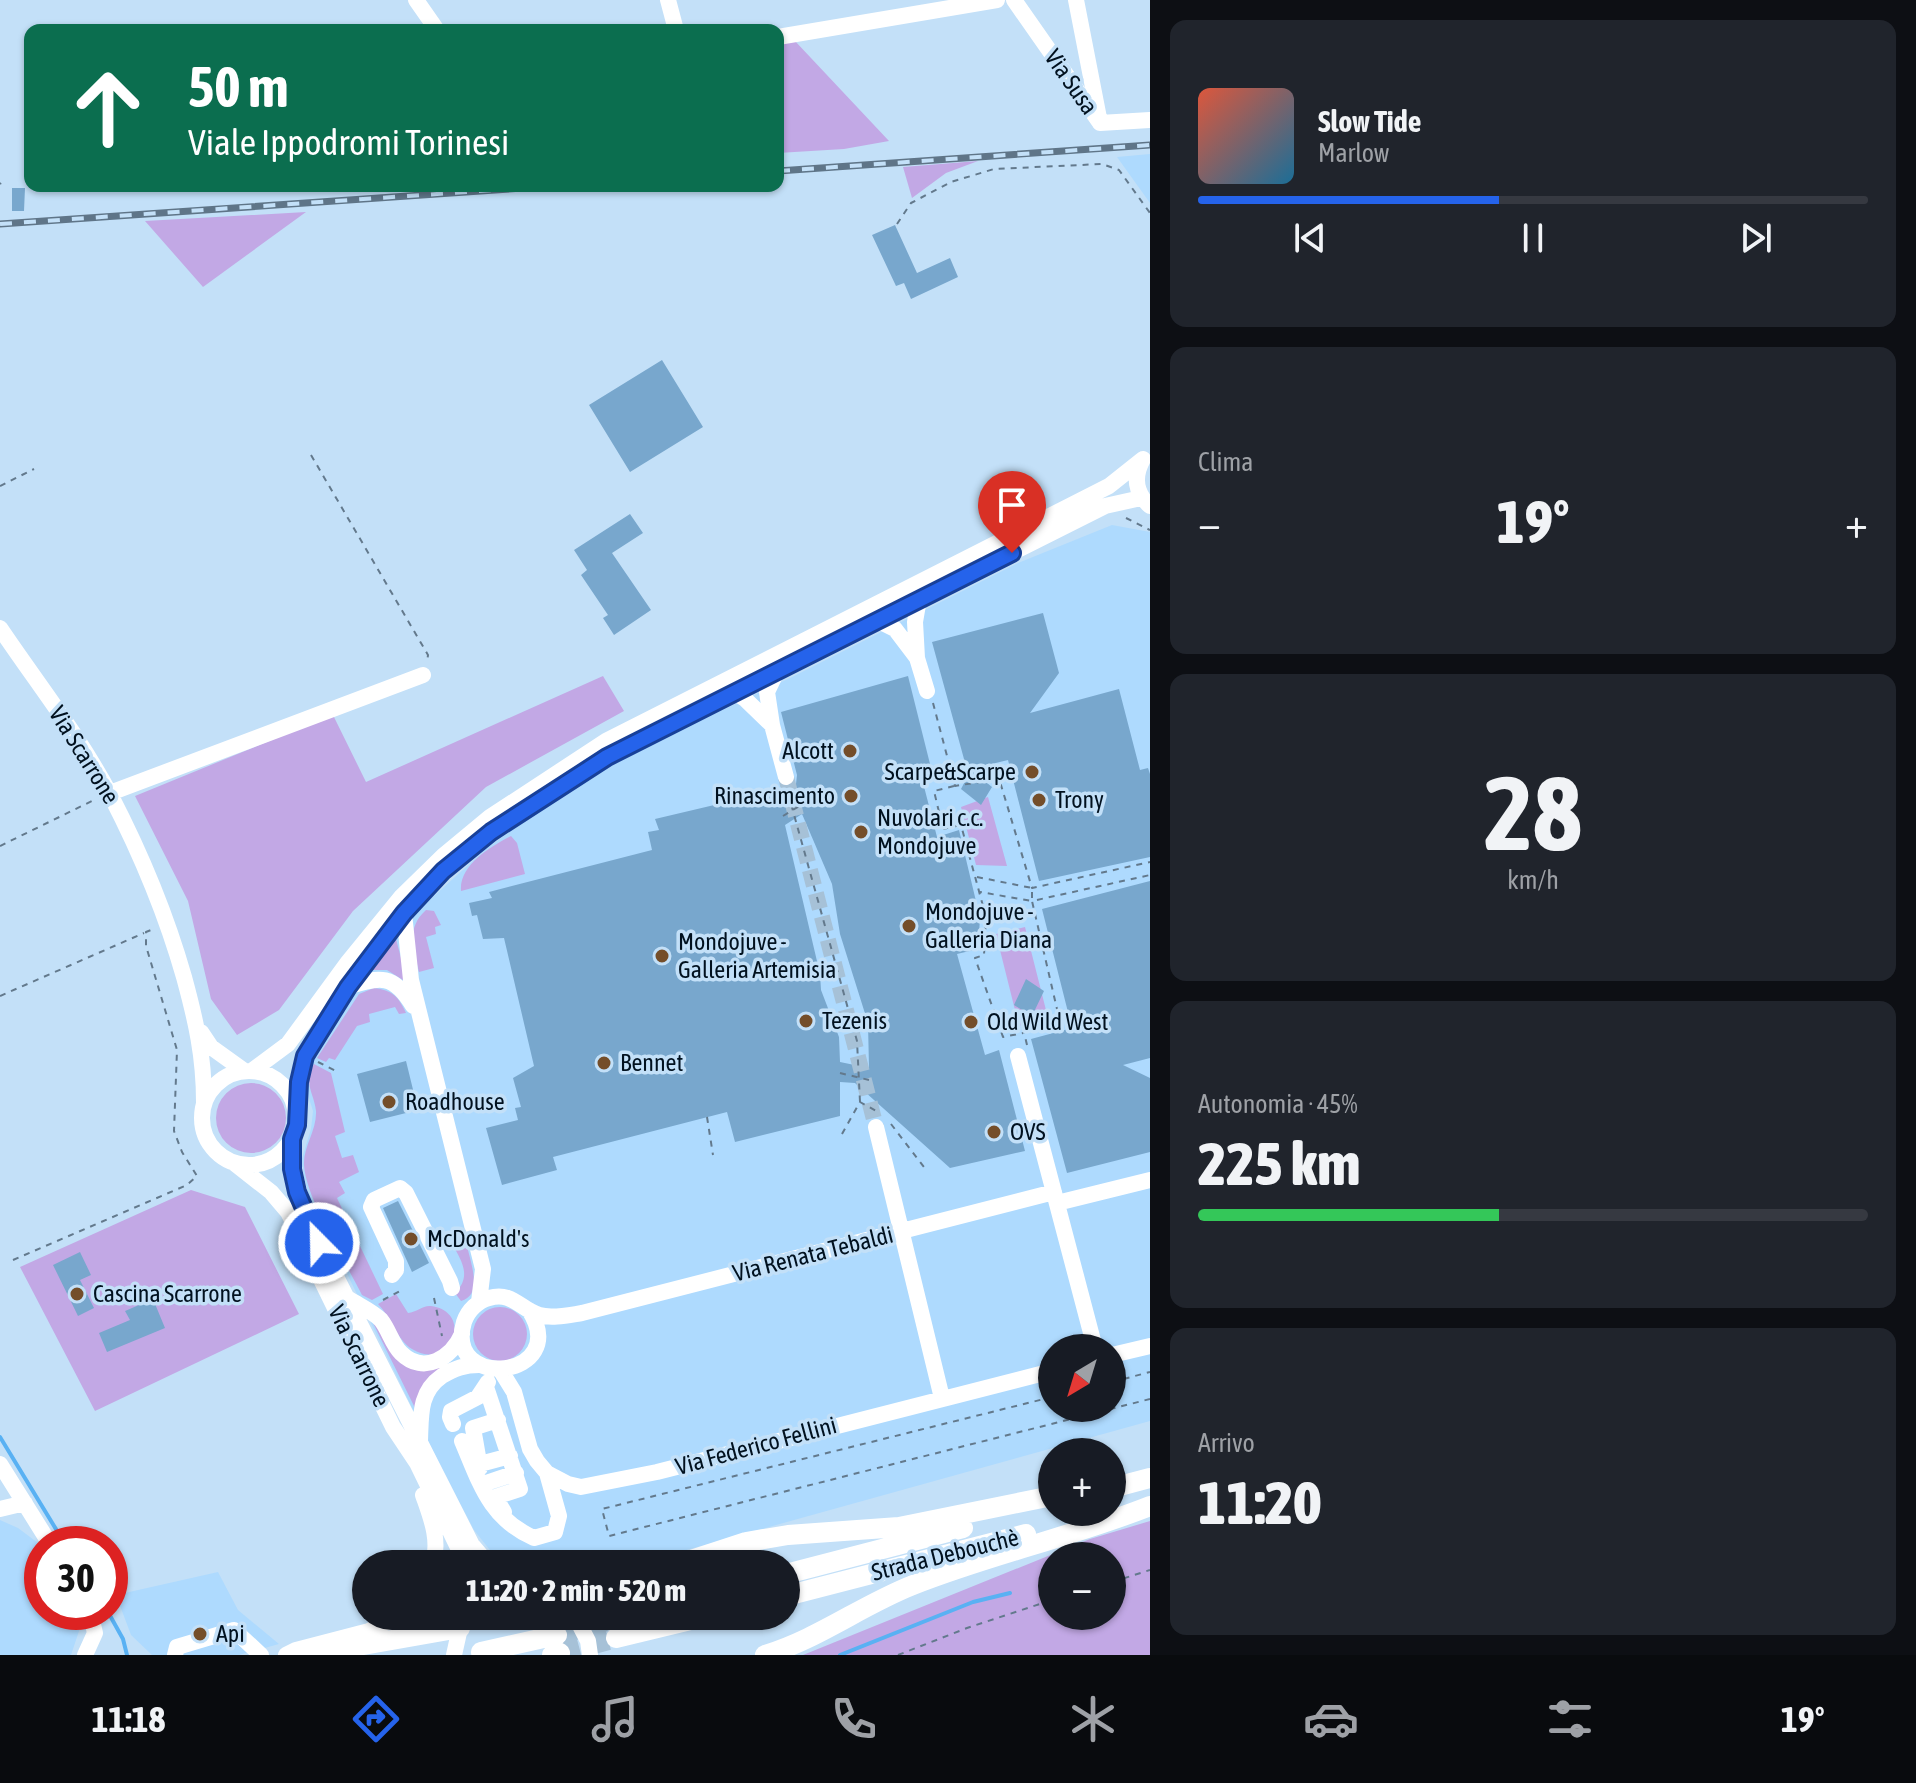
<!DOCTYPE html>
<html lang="it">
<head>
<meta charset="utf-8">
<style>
	body { margin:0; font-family:"Asap Condensed",sans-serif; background:#20242c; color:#f1f3f6; height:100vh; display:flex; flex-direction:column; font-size:30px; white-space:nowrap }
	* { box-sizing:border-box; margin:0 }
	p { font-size:26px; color:#9ea1a6 }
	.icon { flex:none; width:44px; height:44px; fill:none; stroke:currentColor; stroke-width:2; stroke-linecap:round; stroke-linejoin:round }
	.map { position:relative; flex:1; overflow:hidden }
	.side { display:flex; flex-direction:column; gap:20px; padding:20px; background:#0d0f14; width:766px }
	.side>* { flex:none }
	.guide { position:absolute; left:24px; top:24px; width:760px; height:168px; border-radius:16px; box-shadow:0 2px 6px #0004; background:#0b6e4f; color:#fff; overflow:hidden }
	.needle { width:52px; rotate:218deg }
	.fabs { position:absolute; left:1038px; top:1334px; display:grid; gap:16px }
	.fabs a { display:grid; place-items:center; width:88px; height:88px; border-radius:50%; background:#171b24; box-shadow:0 2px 6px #0004; font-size:40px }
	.speed { position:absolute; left:24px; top:1526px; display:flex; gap:16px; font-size:40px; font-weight:700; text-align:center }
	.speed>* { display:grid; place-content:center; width:104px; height:104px; border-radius:50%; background:#171b24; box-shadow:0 2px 6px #0004; line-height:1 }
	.speed .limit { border:12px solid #d22; background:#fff; color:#111 }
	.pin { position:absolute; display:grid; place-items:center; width:68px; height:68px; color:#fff; margin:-82px -34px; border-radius:50% 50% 50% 0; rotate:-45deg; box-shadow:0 0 8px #0007 }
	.pin .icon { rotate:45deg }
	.me { position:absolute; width:88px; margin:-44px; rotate:337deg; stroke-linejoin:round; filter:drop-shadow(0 0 6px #0008) }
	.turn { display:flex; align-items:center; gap:28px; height:168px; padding:0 32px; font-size:36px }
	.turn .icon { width:104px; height:104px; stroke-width:2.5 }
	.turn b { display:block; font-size:56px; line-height:68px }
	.big { font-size:60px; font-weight:800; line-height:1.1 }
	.side .tile { flex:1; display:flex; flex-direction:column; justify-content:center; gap:12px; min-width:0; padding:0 28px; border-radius:16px; background:#20242c }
	.side .dial { align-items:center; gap:0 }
	.dial b { font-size:104px; line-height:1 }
	.song { display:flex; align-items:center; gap:24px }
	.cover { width:96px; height:96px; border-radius:12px; background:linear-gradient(135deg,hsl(10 70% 55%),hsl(200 70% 35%)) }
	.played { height:8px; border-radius:4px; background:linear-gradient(90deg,#2563eb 45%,#363941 45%) }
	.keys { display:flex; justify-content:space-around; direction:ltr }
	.heat { display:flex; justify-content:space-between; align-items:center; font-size:44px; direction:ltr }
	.charge { height:12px; border-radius:6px; background:linear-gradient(90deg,#34c759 45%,#363941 0) }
	.trip { position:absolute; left:352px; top:1550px; width:448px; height:80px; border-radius:40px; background:#171b24; box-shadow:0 2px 6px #0004; font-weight:800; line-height:80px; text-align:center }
	.dock { display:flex; height:128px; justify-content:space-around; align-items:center; background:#090b0e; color:#9ea1a6 }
	.dock .icon { width:56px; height:56px }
	.dock .selected { color:#2563eb }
	.dock b { font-size:36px; color:#f1f3f6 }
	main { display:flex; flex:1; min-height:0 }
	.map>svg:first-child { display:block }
</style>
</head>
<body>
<main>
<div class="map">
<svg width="1150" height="1655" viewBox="0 0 1150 1655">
	<rect width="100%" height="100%" fill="#c3e0f8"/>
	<path fill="#aedafe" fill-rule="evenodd" d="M1150,154V203L1117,157Z
		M1112,525L1150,532V1421L636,1564H501L474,1530L431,1447L306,1189L300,1165L311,1129L313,1111L305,1086L308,1067L322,1041L371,968L414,914L486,849L588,774L794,676L1018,563ZM1052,1348H1112V1408H1052Z
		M0,1520L18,1528L42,1546V1612L85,1613L71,1655H0Z
		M218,1572L238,1610L279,1644L239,1655H152L131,1635L116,1595Z"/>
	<path fill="#c2a8e5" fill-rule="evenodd" d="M795,41L889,141L844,149L778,153V44Z
		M978,161L946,173L912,198L903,167Z
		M306,212L203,287L145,221Z
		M603,676L624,711L486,787L353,911L279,1010L237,1035L211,999L188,901L135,796L333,715L366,782Z
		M988,797L1007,866L976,865L961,807Z
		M511,836L517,843L525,874L461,891C459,865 490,847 511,836Z
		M426,910L434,911L441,925L435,927L436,934L426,937L434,968L419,972C413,948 406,928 426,910Z
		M1025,927L1048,1018L1019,1026L996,934Z
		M396,939L405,973L403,980L387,970H372Z
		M374,988C392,990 399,997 406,1013L399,1014L395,1007L369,1014L370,1022L357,1026L335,1060L329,1058L326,1062L317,1058L359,994Z
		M314,1064L331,1073L345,1132L335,1136L342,1158L353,1155L359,1172L339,1182L345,1193L337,1198L383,1294L372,1300L362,1295C346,1263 306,1199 304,1165C303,1147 317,1130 316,1111C314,1092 303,1085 314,1064Z
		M216 1118a35 35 0 1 1 70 0a35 35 0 1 1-70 0Z
		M191,1190L245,1207L299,1314L95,1411L20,1267Z
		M467,1245C470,1262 484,1295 461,1301L455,1293C470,1278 464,1265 455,1249Z
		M396,1294L408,1313C417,1312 423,1305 431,1306C475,1312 451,1373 412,1349C397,1340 390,1316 378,1304Z
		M473 1334a27 27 0 1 1 54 0a27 27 0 1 1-54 0Z
		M373,1323L378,1325L393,1352L446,1363L449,1368L415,1408Z
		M1150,1521V1655H803L1090,1539ZM1052,1556H1112V1616H1052Z"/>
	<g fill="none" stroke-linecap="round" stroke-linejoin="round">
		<path stroke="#59b1f3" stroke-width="4" d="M0,1437L65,1544
			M108,1612L123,1639L127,1655
			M840,1655L973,1602L1010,1593"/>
	</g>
	<path fill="#78a7cd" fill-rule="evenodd" d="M12,188H25L24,211H12Z
		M895,225L917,273L950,258L958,277L911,299L904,283L896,286L872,235Z
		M662,360L703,427L630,472L589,405Z
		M630,514L643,533L612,553L651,610L614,635L603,618L608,615L581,575L587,570L574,550Z
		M1043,613L1059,673L1030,713L1119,689L1140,770L1148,768L1150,774V857L1039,881L1008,760L967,770L932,642Z
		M908,676L931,768L920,771L937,837L959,830L980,918L978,949L957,954L985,1055L999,1050L1025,1151L950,1168L855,1083L840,1082V1116L735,1142L727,1112L553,1157L557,1170L502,1185L486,1128L518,1120L515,1108L521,1107L513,1078L534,1066L504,938L483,939L477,915L472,916L469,903L492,898L489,892L652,850L648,832L659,830L655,819L790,787L796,784L797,775L781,712ZM802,814L832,884L840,934L868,1023L869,1068L840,1062L839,1037L821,990L820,974L785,825Z
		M971,770L992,787L981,805L961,789Z
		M1150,881V1058L1123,1065L1150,1078V1152L1067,1173L1031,1039L1072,1028L1042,909Z
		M1026,979L1044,991L1032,1016L1014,1005Z
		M406,1061L418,1110L370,1122L357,1074Z
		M398,1201L429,1263L412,1272L383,1208Z
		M80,1252L91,1275L80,1280L94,1308L78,1316L53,1265Z
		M153,1299L165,1328L107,1352L99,1333L130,1320L125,1311Z"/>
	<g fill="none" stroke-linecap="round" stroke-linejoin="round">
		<path stroke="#a6c1d7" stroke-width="16" stroke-dasharray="16 8" stroke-linecap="butt" d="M786,777L876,1127"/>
		<path stroke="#a6c1d7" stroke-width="20" stroke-dasharray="20 10" stroke-linecap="butt" d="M557,1635L614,1619
			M560,1653L616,1638"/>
		<path stroke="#63798c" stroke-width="2" stroke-dasharray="6 6" stroke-linecap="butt" d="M0,184L1,183
			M897,224L911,203L951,182L994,169L1102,164L1119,170L1150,213
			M311,455L428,655L427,662
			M0,486L34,469
			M1126,518L1150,530
			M933,703L955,786L992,780L1001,785L1032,888L1150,862
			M954,786L934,791L943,829L961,825L986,917L984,955L975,958L1003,1037L1023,1033
			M788,793L857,1041L860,1102
			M783,816L801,805
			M0,846L94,800
			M977,877L1032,888V901L980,892
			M0,996L144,933
			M1027,1045L1024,1032L1060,1022L1032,901L1150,875
			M318,1062L338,1072
			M840,1073L869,1080
			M707,1117L713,1155
			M891,1124L927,1171
			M842,1134L860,1102L878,1112
			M13,1260L187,1185L197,1176L182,1152L174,1131L177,1050L146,946V932L151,930
			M434,1298L442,1336
			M383,1300L400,1291
			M1112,1382L1150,1372
			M1052,1397L602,1509L609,1536L1150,1399
			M1112,1582L1150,1570
			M898,1655L967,1628L1052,1600"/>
		<path stroke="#fff" stroke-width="16" d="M416,0L437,30
			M668,0L676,30
			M1014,0L1100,123
			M1076,0L1099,118
			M778,37L997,0
			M1100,123L1150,120
			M1143,459C1133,477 1135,493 1150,506
			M877,620L895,629L917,658L915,622L919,599
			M0,628C37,683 80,737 111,796C141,854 166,914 184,977C196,1021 204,1056 204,1102
			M917,658L927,691
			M734,692L745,699L772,725L767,692L778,669
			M772,725L786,777
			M110,793L423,675
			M404,913L411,980L483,1269L479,1302
			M348,987C380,976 394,974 413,1006
			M201,1032L211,1047L243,1070
			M1018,1056L1095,1348
			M253,1070L288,1044L348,962L401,897L443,856L490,817L606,741L1109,486L1143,459
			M202 1118a47 47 0 1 1 94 0a47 47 0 1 1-94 0Z
			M296,1109L305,1056L348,987L404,913L443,871L491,832L607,757L1105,506L1141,498
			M876,1127L942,1398
			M292,1139C292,1181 303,1205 319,1243L472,1545L488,1564
			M234,1163L271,1192L288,1212L393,1427L417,1463L466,1564
			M1057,1203L1150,1180
			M392,1275L396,1270V1261L371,1207L374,1200L400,1188L406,1193L450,1281L452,1288
			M349,1299C360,1306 372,1311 381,1320C389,1330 392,1344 401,1353C424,1376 452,1357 462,1334
			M529,1310C573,1379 443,1392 464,1322C468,1310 478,1301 489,1298C512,1291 520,1309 539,1315C552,1319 569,1315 582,1313L1054,1192
			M1112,1355L1150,1346
			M501,1371L514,1392L530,1449L537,1461L547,1473L568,1484L581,1487L657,1472L1052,1371
			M486,1387L520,1489L495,1497L504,1512
			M453,1424L450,1417L451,1411L478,1397L488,1382
			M420,1441C421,1415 419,1392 442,1376C455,1368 465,1365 479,1365
			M462,1441C480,1483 489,1518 534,1538L555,1532L559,1516L547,1473
			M0,1464L50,1544
			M480,1464L510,1456
			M480,1468L473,1428L498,1420
			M483,1484L516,1473
			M423,1495C431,1518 440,1539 433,1564
			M0,1509L25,1503
			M575,1616L588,1641L590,1655
			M85,1655L95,1633L90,1612
			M175,1655L177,1647L234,1630L261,1655
			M286,1655L296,1650L369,1631L399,1616
			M454,1655L460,1628L467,1616"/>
		<path stroke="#fff" stroke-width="20" d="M1112,1488L1150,1478
			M679,1564L746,1542L788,1535L899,1527L1052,1496
			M786,1574L963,1528
			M786,1596L1026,1534
			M614,1619L626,1616
			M616,1638L707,1616
			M481,1652L557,1635
			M306,1655L460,1628
			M552,1655L560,1653
			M765,1655C818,1639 862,1605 913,1585C991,1554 1072,1537 1150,1506"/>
		<g stroke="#5f7588" stroke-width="7">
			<path id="rail" d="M778,171L1150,145
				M0,224L553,186"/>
		</g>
		<use href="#rail" stroke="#c3e0f8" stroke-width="4" stroke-dasharray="12" stroke-linecap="butt"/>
	</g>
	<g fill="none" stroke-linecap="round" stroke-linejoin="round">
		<g stroke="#184099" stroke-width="20">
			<path id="route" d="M319,1243L297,1192L292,1169V1139L297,1125L299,1082L305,1056L348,987L404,913L443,871L491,832L607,757L1012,553"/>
		</g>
		<use href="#route" stroke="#2563eb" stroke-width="14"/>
	</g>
	<g fill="#744e2a" stroke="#c3e0f8" stroke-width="3">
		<circle cx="850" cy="751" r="8"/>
		<circle cx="1032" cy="772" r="8"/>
		<circle cx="851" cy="796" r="8"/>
		<circle cx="1039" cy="800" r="8"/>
		<circle cx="861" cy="832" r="8"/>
		<circle cx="909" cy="926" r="8"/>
		<circle cx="662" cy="956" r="8"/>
		<circle cx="806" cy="1021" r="8"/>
		<circle cx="971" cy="1022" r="8"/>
		<circle cx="604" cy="1063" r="8"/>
		<circle cx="389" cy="1102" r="8"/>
		<circle cx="994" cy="1132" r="8"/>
		<circle cx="411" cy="1239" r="8"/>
		<circle cx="77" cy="1294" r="8"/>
		<circle cx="200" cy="1634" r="8"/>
	</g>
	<g text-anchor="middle" stroke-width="7" stroke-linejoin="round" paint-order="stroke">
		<g font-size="24" fill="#01111f" stroke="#c3e0f8">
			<text transform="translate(1071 82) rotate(55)" y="8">Via Susa</text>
			<text transform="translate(84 755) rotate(58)" y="8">Via Scarrone</text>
			<text transform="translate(813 1254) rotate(-14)" y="8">Via Renata Tebaldi</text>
			<text transform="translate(359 1356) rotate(64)" y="8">Via Scarrone</text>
			<text transform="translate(756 1446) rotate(-15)" y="8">Via Federico Fellini</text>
			<text transform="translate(945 1555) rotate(-14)" y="8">Strada Debouchè</text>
		</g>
		<g font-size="24" fill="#01111f" stroke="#c3e0f8" text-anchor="start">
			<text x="834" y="759" text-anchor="end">Alcott</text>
			<text x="1016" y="780" text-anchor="end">Scarpe&amp;Scarpe</text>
			<text x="835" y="804" text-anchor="end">Rinascimento</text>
			<text x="1055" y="808">Trony</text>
			<text x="877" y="826">Nuvolari c.c.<tspan x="877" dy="28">Mondojuve</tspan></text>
			<text x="925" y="920">Mondojuve -<tspan x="925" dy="28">Galleria Diana</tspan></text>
			<text x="678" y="950">Mondojuve -<tspan x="678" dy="28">Galleria Artemisia</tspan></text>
			<text x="822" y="1029">Tezenis</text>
			<text x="987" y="1030">Old Wild West</text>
			<text x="620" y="1071">Bennet</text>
			<text x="405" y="1110">Roadhouse</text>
			<text x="1010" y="1140">OVS</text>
			<text x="427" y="1247">McDonald's</text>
			<text x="93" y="1302">Cascina Scarrone</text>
			<text x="216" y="1642">Api</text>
		</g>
	</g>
</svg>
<div class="fabs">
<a><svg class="needle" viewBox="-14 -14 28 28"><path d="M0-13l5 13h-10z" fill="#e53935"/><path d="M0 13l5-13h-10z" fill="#9ea1a6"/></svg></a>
<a>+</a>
<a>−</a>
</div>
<div class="speed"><div class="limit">30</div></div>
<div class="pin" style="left:1012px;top:553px;background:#d93025"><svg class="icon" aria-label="arrive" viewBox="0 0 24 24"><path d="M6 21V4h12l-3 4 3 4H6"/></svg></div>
<svg class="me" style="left:319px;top:1243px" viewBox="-20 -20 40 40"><circle r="17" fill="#2563eb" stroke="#fff" stroke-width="3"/><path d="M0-11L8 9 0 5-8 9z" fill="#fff"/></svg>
<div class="trip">11:20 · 2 min · 520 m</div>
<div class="guide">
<div class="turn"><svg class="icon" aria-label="ahead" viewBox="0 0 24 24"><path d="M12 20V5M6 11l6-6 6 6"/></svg><div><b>50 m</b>Viale Ippodromi Torinesi</div></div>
</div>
</div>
<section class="side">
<div class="tile">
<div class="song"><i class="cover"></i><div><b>Slow Tide</b><p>Marlow</p></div></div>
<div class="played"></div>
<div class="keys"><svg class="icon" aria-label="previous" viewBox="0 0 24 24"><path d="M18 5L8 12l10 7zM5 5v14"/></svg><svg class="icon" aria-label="pause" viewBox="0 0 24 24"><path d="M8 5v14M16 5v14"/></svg><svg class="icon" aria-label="next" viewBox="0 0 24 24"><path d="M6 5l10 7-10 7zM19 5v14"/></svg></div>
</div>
<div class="tile"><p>Clima</p>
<div class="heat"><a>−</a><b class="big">19°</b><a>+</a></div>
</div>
<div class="tile dial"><b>28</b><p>km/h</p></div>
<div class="tile"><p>Autonomia · 45%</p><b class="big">225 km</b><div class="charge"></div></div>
<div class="tile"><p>Arrivo</p><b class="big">11:20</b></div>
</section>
</main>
<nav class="dock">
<b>11:18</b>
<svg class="icon selected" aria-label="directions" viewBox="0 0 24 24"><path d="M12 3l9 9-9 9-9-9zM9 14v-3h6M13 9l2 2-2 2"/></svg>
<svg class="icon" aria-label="music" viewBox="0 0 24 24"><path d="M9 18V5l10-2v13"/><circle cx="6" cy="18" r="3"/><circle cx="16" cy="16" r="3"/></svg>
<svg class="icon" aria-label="phone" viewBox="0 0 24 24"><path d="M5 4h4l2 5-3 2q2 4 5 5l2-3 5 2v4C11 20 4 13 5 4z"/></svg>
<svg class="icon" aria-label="climate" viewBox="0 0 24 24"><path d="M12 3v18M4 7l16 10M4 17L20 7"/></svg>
<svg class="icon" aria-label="car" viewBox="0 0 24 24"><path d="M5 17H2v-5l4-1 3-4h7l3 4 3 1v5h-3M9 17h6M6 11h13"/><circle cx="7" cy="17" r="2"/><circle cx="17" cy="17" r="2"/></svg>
<svg class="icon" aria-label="filters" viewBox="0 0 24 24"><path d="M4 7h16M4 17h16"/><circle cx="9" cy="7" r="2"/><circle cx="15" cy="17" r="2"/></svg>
<b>19°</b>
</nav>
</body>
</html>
